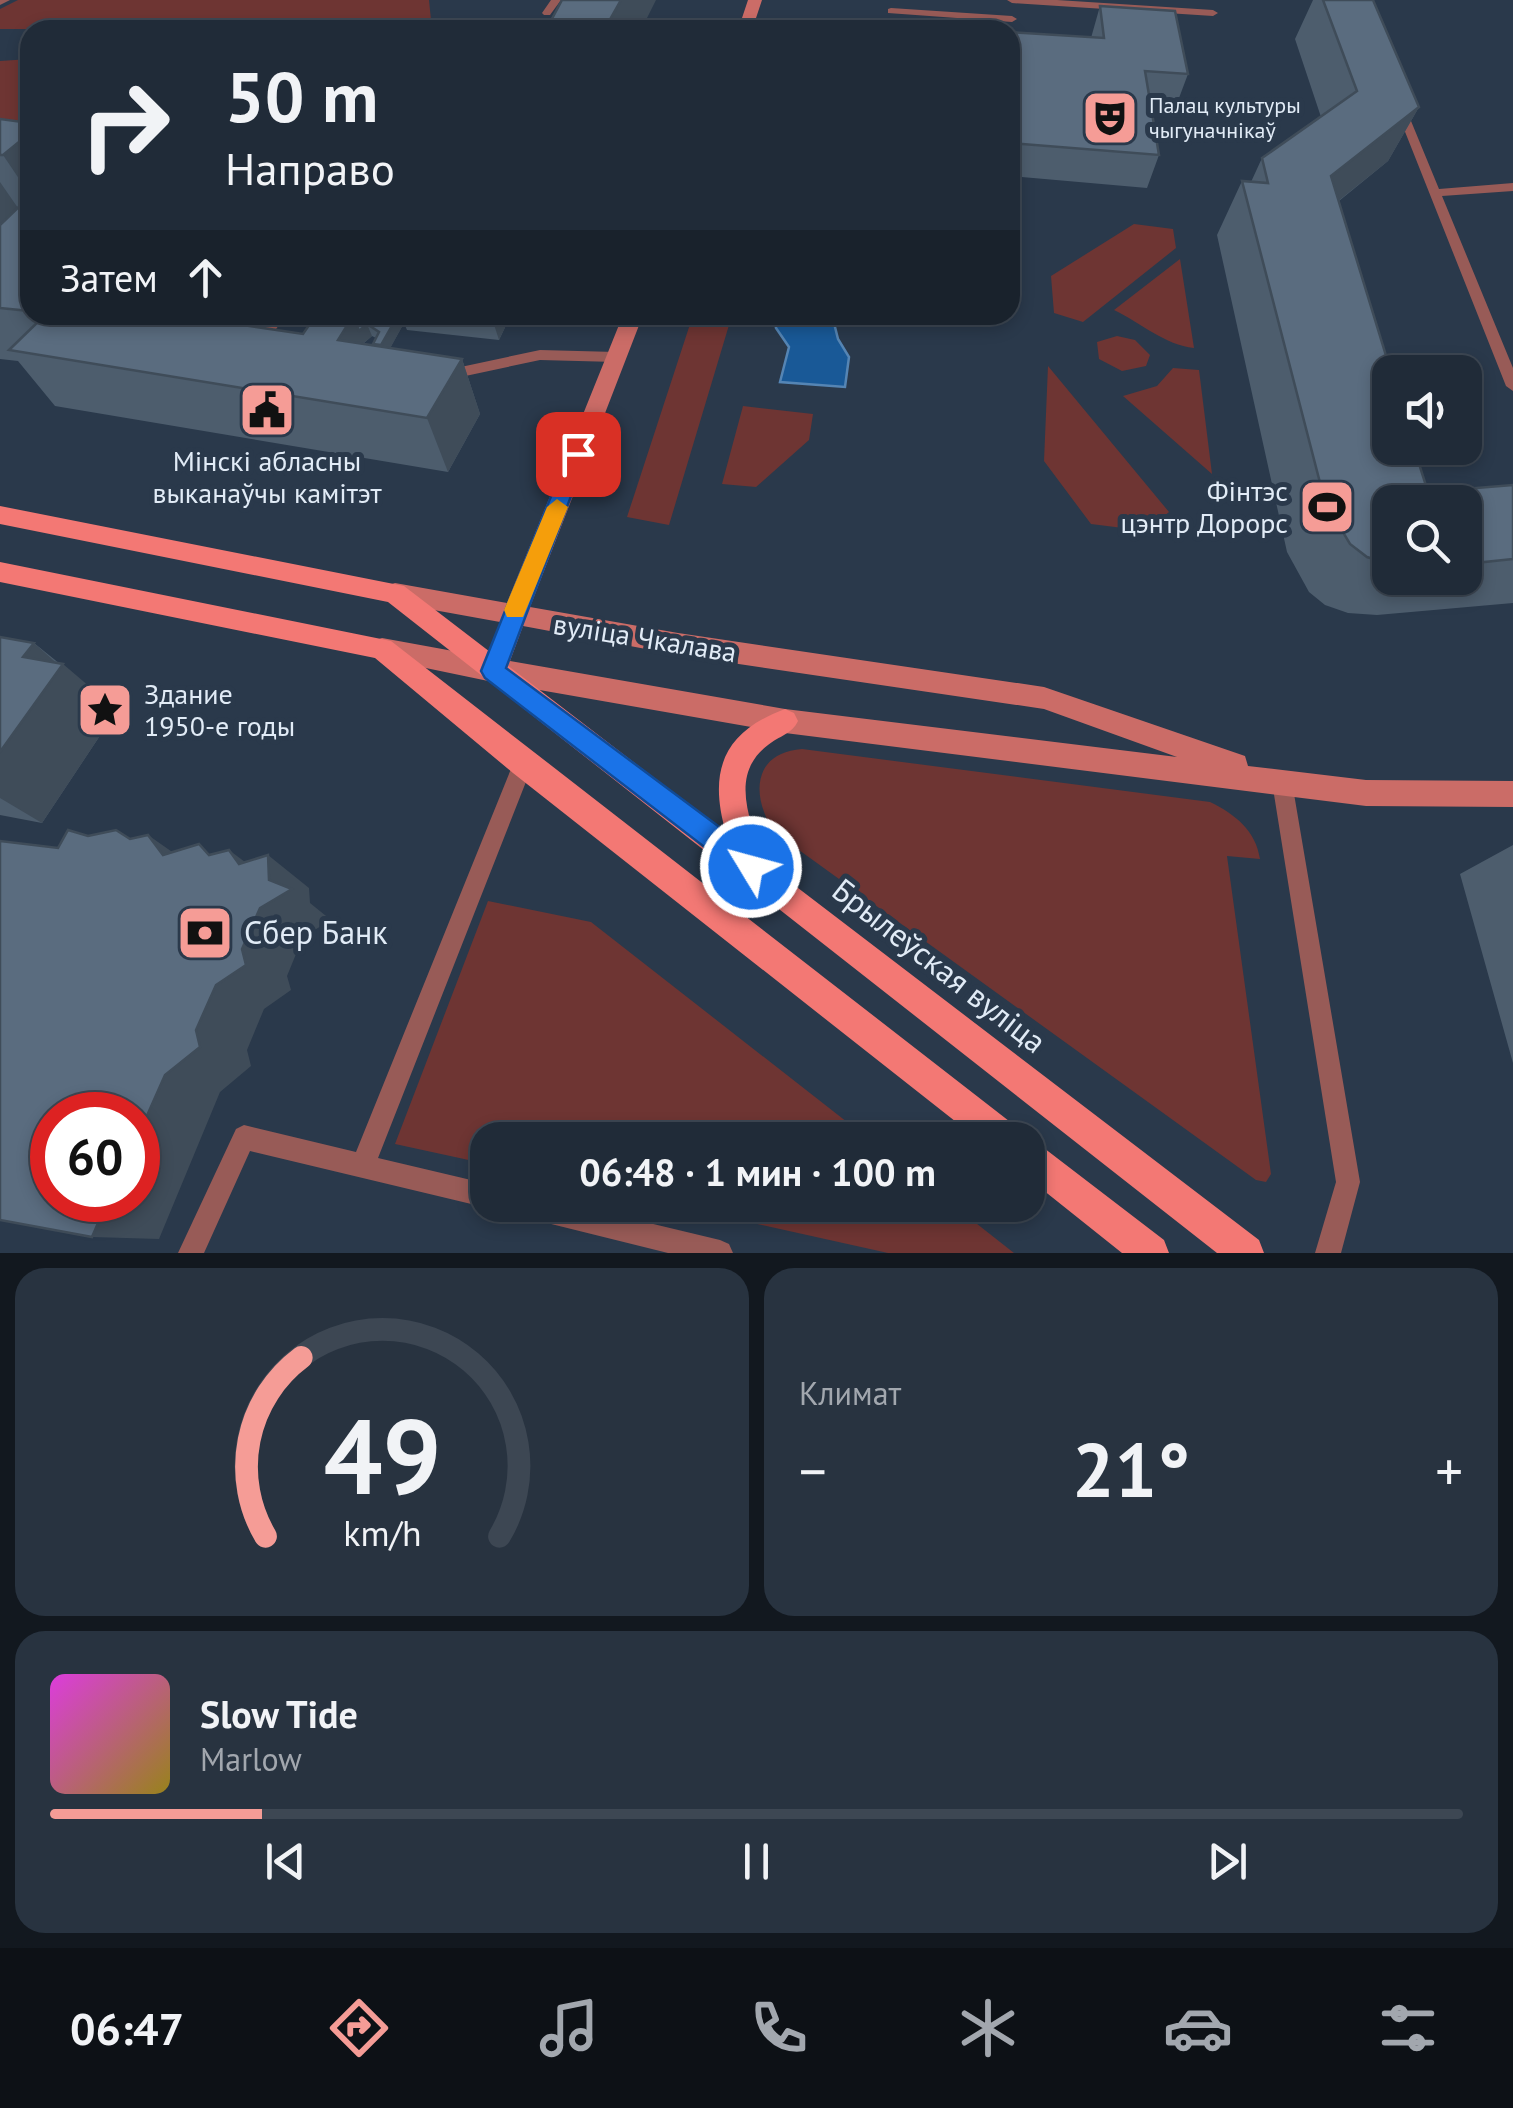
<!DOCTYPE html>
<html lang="ru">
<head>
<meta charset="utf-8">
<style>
	body { margin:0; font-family:"PT Sans",sans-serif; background:#283340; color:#f1f3f6; height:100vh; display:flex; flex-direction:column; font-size:38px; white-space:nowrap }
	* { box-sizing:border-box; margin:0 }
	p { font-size:32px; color:#a2a7ae }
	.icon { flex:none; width:55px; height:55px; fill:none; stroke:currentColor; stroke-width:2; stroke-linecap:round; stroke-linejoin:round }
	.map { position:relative; height:1253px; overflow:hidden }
	.panel { display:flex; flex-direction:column; gap:15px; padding:15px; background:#12181f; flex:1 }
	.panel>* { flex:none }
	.banner { position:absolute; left:20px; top:20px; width:1000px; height:305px; border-radius:30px; box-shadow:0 5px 15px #0003,0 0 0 2px #3d4753; background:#202b38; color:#f1f3f6; overflow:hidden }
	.buttons { position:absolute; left:1372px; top:355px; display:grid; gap:20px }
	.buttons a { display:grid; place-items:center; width:110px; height:110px; border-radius:20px; background:#202b38; box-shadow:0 5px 15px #0003,0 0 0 2px #3d4753; font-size:50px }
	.speed { position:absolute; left:30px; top:1092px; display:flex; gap:20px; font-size:50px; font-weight:700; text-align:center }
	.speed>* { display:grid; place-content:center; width:130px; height:130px; border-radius:50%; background:#202b38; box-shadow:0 5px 15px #0003,0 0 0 2px #3d4753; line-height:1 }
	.speed .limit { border:15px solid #d22; background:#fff; color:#111 }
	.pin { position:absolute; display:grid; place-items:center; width:85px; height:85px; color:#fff; margin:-42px; border-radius:20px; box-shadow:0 5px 15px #0006 }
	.me { position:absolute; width:110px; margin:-55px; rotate:307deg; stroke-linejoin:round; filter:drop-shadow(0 0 8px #0008) }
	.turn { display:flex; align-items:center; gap:35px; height:210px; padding:0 40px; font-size:45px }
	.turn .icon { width:130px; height:130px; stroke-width:2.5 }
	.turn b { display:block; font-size:70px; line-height:85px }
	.then { display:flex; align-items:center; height:95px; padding:0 40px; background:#0003; gap:20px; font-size:38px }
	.big { font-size:75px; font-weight:600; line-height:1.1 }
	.panel .widget { flex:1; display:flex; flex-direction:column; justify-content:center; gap:15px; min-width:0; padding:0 35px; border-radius:30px; background:#283340 }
	.panel .dial { align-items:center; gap:0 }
	.dial svg { height:260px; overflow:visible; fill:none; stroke:#3d4753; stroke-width:7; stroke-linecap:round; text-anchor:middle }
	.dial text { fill:#f1f3f6; stroke:none }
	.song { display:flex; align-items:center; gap:30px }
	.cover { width:120px; height:120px; border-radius:15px; background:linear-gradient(135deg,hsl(300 70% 55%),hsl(50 70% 35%)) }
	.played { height:10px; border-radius:5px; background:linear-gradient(90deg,#f59c96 15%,#3d4753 15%) }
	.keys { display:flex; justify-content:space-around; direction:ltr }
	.heat { display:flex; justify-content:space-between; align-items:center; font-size:55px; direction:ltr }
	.panel .tiles { flex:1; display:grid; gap:15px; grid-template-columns:1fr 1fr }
	.widget:last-child { grid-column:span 2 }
	.trip { position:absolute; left:470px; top:1122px; width:575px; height:100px; border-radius:30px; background:#202b38; box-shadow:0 5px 15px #0003,0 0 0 2px #3d4753; font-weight:600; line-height:100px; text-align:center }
	.menu { display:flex; height:160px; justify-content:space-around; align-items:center; background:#0d1116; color:#a2a7ae }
	.menu .icon { width:70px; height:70px }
	.menu .active { color:#f59c96 }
	.menu b { font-size:45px; color:#f1f3f6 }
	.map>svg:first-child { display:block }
</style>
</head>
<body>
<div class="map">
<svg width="1513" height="1253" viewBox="0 0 1513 1253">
	<rect width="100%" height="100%" fill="#2a394b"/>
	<path fill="#6e3533" d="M18,0H429L432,30L0,29V9Z
		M30,59V153L0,149V61Z
		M1134,224L1173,229L1176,248L1083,322L1054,313L1051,276Z
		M1180,259L1194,348C1165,345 1141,323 1114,310Z
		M693,315H732L669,525L627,517Z
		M1117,336L1135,340L1150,355L1146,366L1122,371L1099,359L1097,342Z
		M1402,353L1461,359L1481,409L1465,406V372H1407Z
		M1048,366L1169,512L1147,531L1091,524L1044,461Z
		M1173,368L1199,370L1212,474L1123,396L1157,386Z
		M743,406L813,414L809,440L756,487L722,484Z
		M802,749L1210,802C1235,814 1256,831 1260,859L1227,856L1271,1174L1266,1182L1256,1180L774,832C751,796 752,753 802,749Z
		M488,901L591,922L870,1140H488L487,1164L395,1144Z
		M672,1205H953L1014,1253H888Z"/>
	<path fill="#195997" stroke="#5585b4" stroke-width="2.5" d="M774,315H832L838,339L849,357L845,387L780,382L789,347L776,328Z"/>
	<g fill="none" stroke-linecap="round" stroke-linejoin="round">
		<path fill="#985b57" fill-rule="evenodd" d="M0,0H10L0,5Z
			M551,0H561L550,15H544L542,13Z
			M1007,0H1057L1213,10L1218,13L1213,16L1012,3Z
			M891,8L1012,16L1017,19L1012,22L888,13V9Z
			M1395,102L1404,104L1439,189L1513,183V191L1442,196L1513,368V391L1506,386L1394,104Z
			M272,315H286L269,339L272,343L270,346L255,345L253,342Z
			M354,315H368L348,347H338L336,344Z
			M540,350L616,352L623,357L616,362L540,360L456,378L438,375L436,372L443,367L456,368Z
			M523,755L530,758L533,764L378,1158L488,1184V1205H496L488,1208L250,1151L204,1253H178L236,1129L244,1125L356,1152L513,764L516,758Z
			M1282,773L1289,776L1292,782L1360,1182L1341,1253H1315L1336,1182L1272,782L1275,776Z
			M511,1205H574L720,1240L729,1244L733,1253H668L523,1217L514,1214Z"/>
		<path fill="#cb6c67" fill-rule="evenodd" d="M748,0H762L752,30H738Z
			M623,315H643L530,607L678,633L1044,687L1245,756L1248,766L1366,780L1513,781V807L1366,806L785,733L493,682L373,657L369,649L373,641L382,638L486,657L500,622L395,603L386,600L383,593L386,586L395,583L507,603ZM523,626L678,655L1044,709L1177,757L785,709L510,661Z"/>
		<path fill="#f37874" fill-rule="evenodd" d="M0,506L404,586L726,833C708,771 723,732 785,709L794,713L798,721C792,734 779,736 768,745C728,775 751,822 764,862L1259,1240L1264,1253H1217L388,602L0,524Z
			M0,562L391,641L1018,1128L1023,1140H979L513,773L375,658L0,582Z
			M1027,1140H1028L1040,1145L1164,1240L1169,1253H1122L1028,1178Z"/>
	</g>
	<path fill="#4d5d6d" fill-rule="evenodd" d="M1313,0H1373L1419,107L1388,161L1339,201L1428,492L1513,485V603L1377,615L1348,613L1325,605L1309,592L1287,552L1217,235L1242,181L1251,182L1262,158L1321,117L1295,39ZM1390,502H1465V578H1390Z
		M1100,6L1188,74L1176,106L1151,104L1159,155L1147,188L1010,176V32L1091,38Z
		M0,119L30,123V315H238L231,323L303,334L357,326L364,315H511L499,340L407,330L404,323L390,348L462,359L480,414L448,472L55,406L18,361L0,359ZM372,336L376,338L373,345L364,344V343Z
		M0,637L34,643L117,710L42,823L0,815Z
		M1513,845V1063L1460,874Z"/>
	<path fill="#3f4c59" d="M621,0H656L641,30H604Z
		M1419,107L1388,161L1302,230L1331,176Z
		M30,133V195L3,155Z
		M0,182L18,208L0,225Z
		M163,315H238L197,369Z
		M398,315H402L404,323L386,356L381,345Z
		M491,315H511L499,340Z
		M353,316L359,331L367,324L372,336L364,343L377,372L338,340Z
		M462,359L480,414L448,472L427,418Z
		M34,643L61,667L63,664L117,710L42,823L0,798V752L23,657Z
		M148,835L198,870L163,855Z
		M229,850L273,883L269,880L268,855L309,888L310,903L331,920L303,937L287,976L291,990L264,1009L247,1050L251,1066L220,1092L159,1239L92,1237L108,1200H138V1136L165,1075L196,1030L216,985L242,949L239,864Z"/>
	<path fill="#5a6c7f" stroke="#3f4c59" stroke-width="2.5" d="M562,0H621L604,30H546Z
		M1323,0H1373L1419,107L1331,176L1391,372H1390V448H1414L1428,492L1513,485V559L1465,564V502H1390V564L1367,557L1350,544L1325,502L1242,181L1268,183L1262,158L1357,91Z
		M1100,6L1175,11L1188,74L1145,71L1159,155L1010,143V32L1104,38Z
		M884,23L984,30H883Z
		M0,119L30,123V133L3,155H0Z
		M30,196V311L0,308V225Z
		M45,315H177L303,334L316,315H341L353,316L338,340L462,359L427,418L9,350Z
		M364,315H398L381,345L373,344L379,332L367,324L359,331L357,326Z
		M0,637L34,643L23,657L63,664L0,752Z
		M68,830L88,836L116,830L130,839L148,835L163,855L199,844L209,855L229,850L239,864L268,855L269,880L292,889L260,908L242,949L246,965L216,985L196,1030L200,1047L165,1075L138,1136V1115H52V1200H108L92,1237L0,1220V841L58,848Z"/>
	<path fill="#1a73e8" stroke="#114b97" stroke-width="2.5" d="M578,447L587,454L506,668L761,858L765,867L761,876L751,880L742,876L485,678L481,671L568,454Z"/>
	<path fill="#f59e0b" d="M557,499L568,507L526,610L523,617H507L504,610L547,507Z"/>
	<defs>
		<g id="theatre-square" transform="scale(2.875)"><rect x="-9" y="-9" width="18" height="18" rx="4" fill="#f59c96" stroke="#2a394b"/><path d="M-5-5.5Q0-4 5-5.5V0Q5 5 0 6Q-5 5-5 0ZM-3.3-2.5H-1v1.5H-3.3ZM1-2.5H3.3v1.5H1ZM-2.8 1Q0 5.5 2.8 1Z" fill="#111"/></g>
		<g id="civic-square" transform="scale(2.875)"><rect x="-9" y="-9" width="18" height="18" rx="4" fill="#f59c96" stroke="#2a394b"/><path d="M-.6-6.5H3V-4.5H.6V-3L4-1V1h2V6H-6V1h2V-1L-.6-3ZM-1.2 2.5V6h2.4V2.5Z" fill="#111"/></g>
		<g id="stadium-square" transform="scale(2.875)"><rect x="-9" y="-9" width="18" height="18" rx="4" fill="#f59c96" stroke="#2a394b"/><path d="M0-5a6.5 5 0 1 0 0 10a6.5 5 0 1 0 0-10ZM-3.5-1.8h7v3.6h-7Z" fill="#111"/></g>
		<g id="sight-square" transform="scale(2.875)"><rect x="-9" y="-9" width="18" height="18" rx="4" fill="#f59c96" stroke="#2a394b"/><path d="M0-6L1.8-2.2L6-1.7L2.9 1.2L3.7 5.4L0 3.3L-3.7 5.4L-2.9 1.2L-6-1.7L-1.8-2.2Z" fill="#111"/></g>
		<g id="bank-square" transform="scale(2.875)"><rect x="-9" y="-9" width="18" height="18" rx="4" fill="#f59c96" stroke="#2a394b"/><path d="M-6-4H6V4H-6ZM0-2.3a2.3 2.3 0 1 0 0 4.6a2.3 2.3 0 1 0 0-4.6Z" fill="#111"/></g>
	</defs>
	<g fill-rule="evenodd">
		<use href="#theatre-square" x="1110" y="118"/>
		<use href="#civic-square" x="267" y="410"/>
		<use href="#stadium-square" x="1327" y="507"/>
		<use href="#sight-square" x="105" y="710"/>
		<use href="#bank-square" x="205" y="933"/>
	</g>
	<g text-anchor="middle" stroke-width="10" stroke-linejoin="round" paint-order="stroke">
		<g font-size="22" fill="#e1ebf6" stroke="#2a394b" text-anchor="start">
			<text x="1149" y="113">Палац культуры<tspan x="1149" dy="25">чыгуначнікаў</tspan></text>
		</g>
		<g font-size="28" fill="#e1ebf6" stroke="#2a394b">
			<text x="267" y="471">Мінскі абласны<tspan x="267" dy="32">выканаўчы камітэт</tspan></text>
			<text x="1288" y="501" text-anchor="end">Фінтэс<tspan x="1288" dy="32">цэнтр Дорорс</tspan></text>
			<text x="144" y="704" text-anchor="start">Здание<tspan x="144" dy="32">1950-е годы</tspan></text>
		</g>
		<g font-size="28" fill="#e1ebf6" stroke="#2a394b">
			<text transform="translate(645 638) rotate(9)" y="10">вуліца Чкалава</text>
		</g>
		<g font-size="32" fill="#e1ebf6" stroke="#2a394b" text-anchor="start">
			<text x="244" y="944">Сбер Банк</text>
		</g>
		<g font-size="32" fill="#e1ebf6" stroke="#2a394b">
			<text transform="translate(939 966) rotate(38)" y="11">Брылеўская вуліца</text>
		</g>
	</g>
</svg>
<div class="buttons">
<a><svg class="icon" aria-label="sound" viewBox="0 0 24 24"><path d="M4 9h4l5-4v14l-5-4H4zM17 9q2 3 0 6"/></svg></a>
<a><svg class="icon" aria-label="search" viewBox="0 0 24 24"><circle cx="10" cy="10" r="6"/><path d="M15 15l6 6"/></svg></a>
</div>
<div class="speed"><div class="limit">60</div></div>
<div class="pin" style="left:578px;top:454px;background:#d93025"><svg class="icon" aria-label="arrive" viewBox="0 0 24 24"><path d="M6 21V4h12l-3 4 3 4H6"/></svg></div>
<svg class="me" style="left:751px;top:867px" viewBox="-20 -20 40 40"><circle r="17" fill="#1a73e8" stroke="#fff" stroke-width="3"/><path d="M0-11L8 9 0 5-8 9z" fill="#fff"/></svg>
<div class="trip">06:48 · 1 мин · 100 m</div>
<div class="banner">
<div class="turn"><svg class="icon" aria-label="right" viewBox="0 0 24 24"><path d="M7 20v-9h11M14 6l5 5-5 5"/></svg><div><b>50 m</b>Направо</div></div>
<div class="then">Затем<svg class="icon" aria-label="ahead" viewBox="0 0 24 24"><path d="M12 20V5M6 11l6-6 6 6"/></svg></div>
</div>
</div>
<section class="panel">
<div class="tiles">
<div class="widget dial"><svg viewBox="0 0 100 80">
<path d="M14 69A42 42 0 1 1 86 69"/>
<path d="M14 69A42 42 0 0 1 25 14" stroke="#f59c96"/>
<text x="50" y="56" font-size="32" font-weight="700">49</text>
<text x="50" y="72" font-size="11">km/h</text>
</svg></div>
<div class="widget"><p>Климат</p>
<div class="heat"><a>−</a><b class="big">21°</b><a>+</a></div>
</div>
<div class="widget">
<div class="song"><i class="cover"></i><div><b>Slow Tide</b><p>Marlow</p></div></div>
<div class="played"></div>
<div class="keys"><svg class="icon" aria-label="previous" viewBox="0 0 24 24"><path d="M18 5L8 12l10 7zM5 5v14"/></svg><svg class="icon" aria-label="pause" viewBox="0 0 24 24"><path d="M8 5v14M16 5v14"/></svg><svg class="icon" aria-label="next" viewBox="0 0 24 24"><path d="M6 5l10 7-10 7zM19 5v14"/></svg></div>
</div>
</div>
</section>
<nav class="menu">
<b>06:47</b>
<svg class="icon active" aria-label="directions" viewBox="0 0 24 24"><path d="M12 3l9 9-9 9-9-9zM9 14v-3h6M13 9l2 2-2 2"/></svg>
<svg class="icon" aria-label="music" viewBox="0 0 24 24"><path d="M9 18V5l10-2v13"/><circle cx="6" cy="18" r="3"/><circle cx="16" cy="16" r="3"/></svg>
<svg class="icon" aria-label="phone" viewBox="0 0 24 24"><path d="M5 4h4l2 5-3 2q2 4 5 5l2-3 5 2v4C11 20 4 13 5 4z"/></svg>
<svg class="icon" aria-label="climate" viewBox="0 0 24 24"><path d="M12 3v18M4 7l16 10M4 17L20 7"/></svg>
<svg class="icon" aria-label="car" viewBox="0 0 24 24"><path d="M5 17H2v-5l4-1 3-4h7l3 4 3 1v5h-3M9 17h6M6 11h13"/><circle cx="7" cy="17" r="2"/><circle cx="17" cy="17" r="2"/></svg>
<svg class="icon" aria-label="filters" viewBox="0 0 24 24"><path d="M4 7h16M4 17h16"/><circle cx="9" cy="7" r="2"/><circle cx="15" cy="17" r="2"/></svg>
</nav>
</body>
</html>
